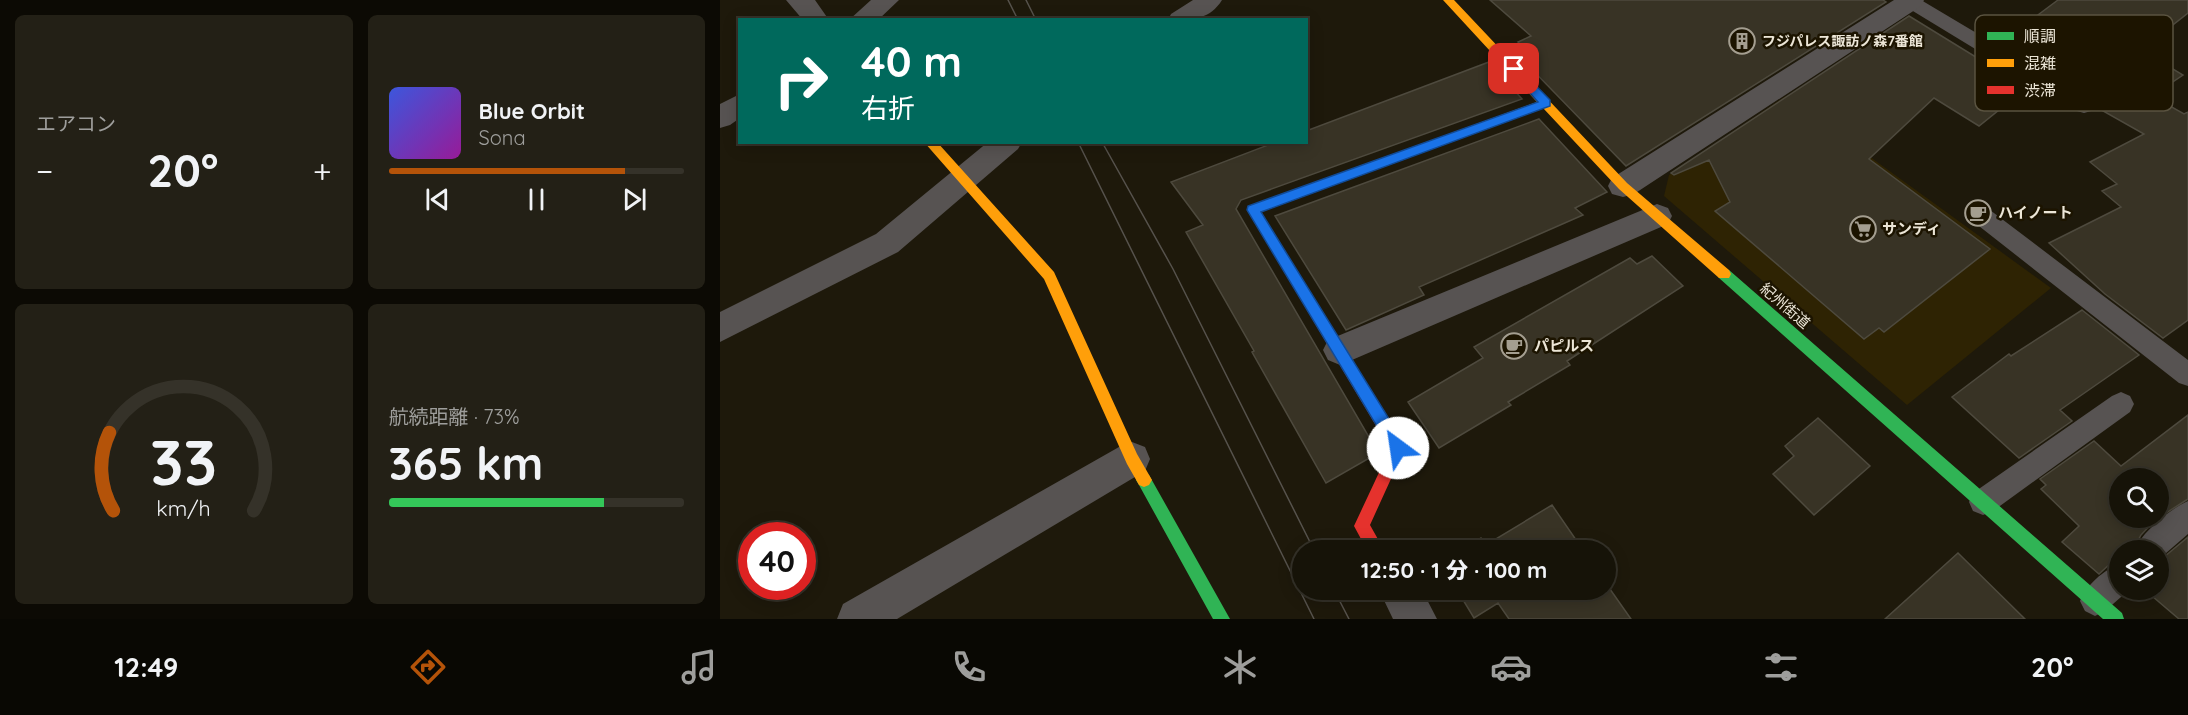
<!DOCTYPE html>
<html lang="ja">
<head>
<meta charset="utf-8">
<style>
	body { margin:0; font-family:Quicksand,"Noto Sans JP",sans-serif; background:#232016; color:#f1f3f6; height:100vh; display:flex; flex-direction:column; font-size:22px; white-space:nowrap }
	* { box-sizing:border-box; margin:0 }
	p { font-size:20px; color:#9e9e9c }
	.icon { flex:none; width:33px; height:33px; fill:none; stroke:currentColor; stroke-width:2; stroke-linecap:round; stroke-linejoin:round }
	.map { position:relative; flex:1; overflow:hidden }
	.sheet { display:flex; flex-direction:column; gap:15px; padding:15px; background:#0c0a04; width:720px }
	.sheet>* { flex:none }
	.guide { position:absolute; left:18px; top:18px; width:570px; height:126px; border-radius:0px; box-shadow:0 3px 15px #0003,0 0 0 2px #353229; background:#00695c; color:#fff; overflow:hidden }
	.buttons { position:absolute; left:1389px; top:468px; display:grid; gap:12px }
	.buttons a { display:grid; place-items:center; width:60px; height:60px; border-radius:50%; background:#161308; box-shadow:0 3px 15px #0003,0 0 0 2px #353229; font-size:30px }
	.speed { position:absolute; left:18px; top:522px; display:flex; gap:12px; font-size:30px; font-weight:700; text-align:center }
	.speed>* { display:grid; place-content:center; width:78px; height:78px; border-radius:50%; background:#161308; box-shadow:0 3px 15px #0003,0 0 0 2px #353229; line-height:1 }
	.speed .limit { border:9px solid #d22; background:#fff; color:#111 }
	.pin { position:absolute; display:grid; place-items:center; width:51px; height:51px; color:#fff; margin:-26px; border-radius:12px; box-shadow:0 3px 9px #0006 }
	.me { position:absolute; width:66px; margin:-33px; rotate:329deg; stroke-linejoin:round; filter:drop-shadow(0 0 4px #0008) }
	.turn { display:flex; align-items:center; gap:21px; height:126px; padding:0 24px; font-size:27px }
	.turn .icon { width:78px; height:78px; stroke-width:2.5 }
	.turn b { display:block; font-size:42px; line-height:51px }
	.big { font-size:45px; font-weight:800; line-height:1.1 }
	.sheet .card { flex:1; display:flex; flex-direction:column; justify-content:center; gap:9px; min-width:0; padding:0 21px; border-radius:9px; background:#232016 }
	.sheet .dial { align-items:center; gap:0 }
	.dial svg { height:156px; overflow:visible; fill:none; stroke:#353229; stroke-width:7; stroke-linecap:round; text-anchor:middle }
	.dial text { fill:#f1f3f6; stroke:none }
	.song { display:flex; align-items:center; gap:18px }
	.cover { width:72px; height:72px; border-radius:9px; background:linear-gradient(135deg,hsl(230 70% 55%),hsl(300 70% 35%)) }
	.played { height:6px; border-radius:3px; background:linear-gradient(90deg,#b45309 80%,#353229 80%) }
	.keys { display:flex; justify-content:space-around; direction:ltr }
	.heat { display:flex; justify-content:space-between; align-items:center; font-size:33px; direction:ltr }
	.charge { height:9px; border-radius:4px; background:linear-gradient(90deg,#34c759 73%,#353229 0) }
	.sheet .tiles { flex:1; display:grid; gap:15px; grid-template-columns:repeat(2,1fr) }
	.trip { position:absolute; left:572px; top:540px; width:324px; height:60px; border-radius:30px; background:#161308; box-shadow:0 3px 15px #0003,0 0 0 2px #353229; font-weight:800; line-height:60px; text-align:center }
	.tabs { display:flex; height:96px; justify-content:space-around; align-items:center; background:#090803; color:#9e9e9c }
	.tabs .icon { width:42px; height:42px }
	.tabs .active { color:#b45309 }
	.tabs b { font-size:27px; color:#f1f3f6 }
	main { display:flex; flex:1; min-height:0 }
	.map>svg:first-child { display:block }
</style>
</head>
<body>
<main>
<section class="sheet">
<div class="tiles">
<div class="card"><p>エアコン</p>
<div class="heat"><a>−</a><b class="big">20°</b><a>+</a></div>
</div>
<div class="card">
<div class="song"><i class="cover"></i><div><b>Blue Orbit</b><p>Sona</p></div></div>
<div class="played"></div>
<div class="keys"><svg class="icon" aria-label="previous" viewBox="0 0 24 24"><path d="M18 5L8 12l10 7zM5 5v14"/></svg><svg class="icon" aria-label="pause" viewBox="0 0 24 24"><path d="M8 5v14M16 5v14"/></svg><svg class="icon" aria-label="next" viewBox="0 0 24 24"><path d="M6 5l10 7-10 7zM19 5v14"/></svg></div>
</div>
<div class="card dial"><svg viewBox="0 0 100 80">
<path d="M14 69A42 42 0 1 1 86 69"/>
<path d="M14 69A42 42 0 0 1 12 29" stroke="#b45309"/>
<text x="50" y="56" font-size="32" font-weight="700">33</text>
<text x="50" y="72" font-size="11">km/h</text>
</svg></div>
<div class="card"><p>航続距離 · 73%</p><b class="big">365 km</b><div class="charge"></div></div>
</div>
</section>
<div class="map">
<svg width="1468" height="619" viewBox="0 0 1468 619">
	<rect width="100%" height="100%" fill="#1e190b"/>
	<path fill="#2e2303" d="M1066,96L1331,288L1187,405L944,196L949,175Z"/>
	<path fill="#383325" stroke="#4e4a3e" stroke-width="1.5" fill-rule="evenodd" d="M770,0H1163L1166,2L906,166L795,52L805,49L798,42L811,36Z
		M1338,0H1468V13L1421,50L1463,75L1432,96L1464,114L1468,112V320L1443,338L1385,294L1329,243L1401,207L1382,191L1397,184L1370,162L1424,134L1376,107L1372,99L1279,44Z
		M1189,16L1259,59L1263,56L1310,85L1259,126L1214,98L1149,159L1270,249L1164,332L1159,328L1144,339L995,211L1010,202L989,160L954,175L951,173Z
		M769,62L802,99L521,200L516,209L656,449L653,456L606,483L532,352L534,351L466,232L483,225L451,182L556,142H586V131Z
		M819,119L887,192L855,208L863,215L699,287L704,295L626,330L555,216Z
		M932,256L963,286L847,361L850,365L788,402L791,405L719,448L688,402L763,358L754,347L910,258L917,264Z
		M1362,310L1419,355L1340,410L1352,421L1299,458L1232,397L1289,354L1291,356Z
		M1468,415V499L1435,520L1421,535L1413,550H1400V562L1395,564L1392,562L1379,574L1342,542L1359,526L1321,489L1326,485L1320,479L1374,441L1401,466ZM1400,478H1438V518H1400Z
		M1098,418L1150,466L1094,515L1053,474L1074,456L1065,446Z
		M832,505L863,550H741L761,538L766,545Z
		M1468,537V619H1459L1425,590H1438V562Z
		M1238,553L1305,619H1165Z
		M885,582L911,619H789L778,603L754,618L737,590H885Z"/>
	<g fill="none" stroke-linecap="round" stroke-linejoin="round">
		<path fill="#575352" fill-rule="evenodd" d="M1181,0H1201L1371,101L1374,106L1371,111L1364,113L1357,111L1183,5Z
			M1258,204L1266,207L1468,360V386L1459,383L1250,219L1247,213L1250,207Z
			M1401,392L1410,396L1414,404L1410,412L1273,511L1263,515L1253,511L1249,502L1253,493L1392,396Z
			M1468,501V534L1438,560V550H1415C1420,534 1451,508 1468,501Z
			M1400,564V590H1409L1385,611L1375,616L1365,611L1360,601C1367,585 1383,570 1400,564Z"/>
		<path fill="#575352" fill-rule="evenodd" d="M66,0H95L109,20H83Z
			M151,0H179L158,20H129Z
			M473,0H502C489,21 470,20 448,20L451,14Z
			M1174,0H1204L1201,6L914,194L903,197L892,194L888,186L892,178Z
			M20,94V118L10,125L0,128V104Z
			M268,142H302L298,149L178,252L0,342V312L156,234Z
			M937,204L948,208L952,216L948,224L632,360L620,365L608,360L603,350L608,340Z
			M412,442L425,447L430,459L425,471L177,619H117L123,604L399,447Z
			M659,590H702L717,619H673Z"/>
		<path fill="#30b455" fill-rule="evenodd" d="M1004,269L1009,270L1402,613L1404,619H1383L999,278L997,274L999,270Z
			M424,473L429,475L510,619H493L419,485L416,480L419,475Z"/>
		<path fill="#ff9f0a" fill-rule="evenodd" d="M723,0H734L907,183L1009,270L1011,274L1009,278H999L899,189L823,108L553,207H545L543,204L545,201L817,102Z
			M204,142H217L334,272L417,454L432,480L429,485L424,487L419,485L407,464L324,279Z"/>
		<path fill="#e5322d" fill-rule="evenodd" d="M549,199L553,201L555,204L553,207L541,212L685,448L650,525L664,550H647L634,526L670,449L527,210L529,207Z"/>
		<path stroke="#56524c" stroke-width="1.5" d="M288,0L298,20
			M306,0L316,20
			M358,142L594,619
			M382,142L453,269L594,550
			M614,590L629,619"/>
	</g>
	<path fill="#1a73e8" stroke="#114b97" stroke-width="1.5" d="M794,65L797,66L830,100V106L541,212L684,443L686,448L684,453L678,455L673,453L527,210L528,206L818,102L790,71L788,69Z"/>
	<defs>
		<g id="building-ring" transform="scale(1.35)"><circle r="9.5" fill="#1c1400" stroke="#a49e90" stroke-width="1.5"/><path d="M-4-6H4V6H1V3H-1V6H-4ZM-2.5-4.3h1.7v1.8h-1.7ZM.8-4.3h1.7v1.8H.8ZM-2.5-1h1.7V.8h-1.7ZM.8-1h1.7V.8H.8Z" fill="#a49e90"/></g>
		<g id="cafe-ring" transform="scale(1.35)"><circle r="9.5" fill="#1c1400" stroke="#a49e90" stroke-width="1.5"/><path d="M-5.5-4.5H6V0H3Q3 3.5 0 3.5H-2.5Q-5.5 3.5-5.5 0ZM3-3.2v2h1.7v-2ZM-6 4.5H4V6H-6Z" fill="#a49e90"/></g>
		<g id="supermarket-ring" transform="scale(1.35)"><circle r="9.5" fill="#1c1400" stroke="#a49e90" stroke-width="1.5"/><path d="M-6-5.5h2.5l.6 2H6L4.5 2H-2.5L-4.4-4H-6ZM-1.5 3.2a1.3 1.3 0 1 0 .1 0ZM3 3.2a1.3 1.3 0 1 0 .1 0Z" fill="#a49e90"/></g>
	</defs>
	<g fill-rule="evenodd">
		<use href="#building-ring" x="1022" y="41"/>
		<use href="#cafe-ring" x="1258" y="213"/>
		<use href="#supermarket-ring" x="1143" y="229"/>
		<use href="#cafe-ring" x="794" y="346"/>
	</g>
	<g text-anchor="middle" stroke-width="5" stroke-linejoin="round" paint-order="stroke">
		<g font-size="14" font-weight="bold" fill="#ece6d7" stroke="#1c1400" text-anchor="start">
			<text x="1042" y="46">フジパレス諏訪ノ森7番館</text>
		</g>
		<g font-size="15" font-weight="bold" fill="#ece6d7" stroke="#1c1400" text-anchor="start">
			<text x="1278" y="218">ハイノート</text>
			<text x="1162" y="234">サンディ</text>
			<text x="814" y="351">パピルス</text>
		</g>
		<g font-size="15" fill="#ece6d7" stroke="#1c1400">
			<text transform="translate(1065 306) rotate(41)" y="5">紀州街道</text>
		</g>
	</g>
	<rect x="1255" y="15" width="198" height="96" rx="9" fill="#1c1400" stroke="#5a5340" stroke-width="1.5"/>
	<rect x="1267" y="32" width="27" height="8" fill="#30b455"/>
	<rect x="1267" y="59" width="27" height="8" fill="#ff9f0a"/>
	<rect x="1267" y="86" width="27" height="8" fill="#e5322d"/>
	<g font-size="16" fill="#ece6d7">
		<text x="1304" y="42">順調</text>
		<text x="1304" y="69">混雑</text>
		<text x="1304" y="96">渋滞</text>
	</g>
</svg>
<div class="buttons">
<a><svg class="icon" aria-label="search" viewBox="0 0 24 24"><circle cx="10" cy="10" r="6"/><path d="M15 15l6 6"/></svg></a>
<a><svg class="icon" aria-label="layers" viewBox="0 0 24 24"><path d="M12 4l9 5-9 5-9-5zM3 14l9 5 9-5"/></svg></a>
</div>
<div class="speed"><div class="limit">40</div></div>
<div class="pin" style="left:794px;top:69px;background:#d93025"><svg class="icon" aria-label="arrive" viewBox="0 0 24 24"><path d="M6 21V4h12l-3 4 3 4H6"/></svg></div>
<svg class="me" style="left:678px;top:448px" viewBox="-20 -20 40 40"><circle r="19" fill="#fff"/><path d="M0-13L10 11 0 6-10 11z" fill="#1a73e8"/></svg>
<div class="trip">12:50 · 1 分 · 100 m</div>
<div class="guide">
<div class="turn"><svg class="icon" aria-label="right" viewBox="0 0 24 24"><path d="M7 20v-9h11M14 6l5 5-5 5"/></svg><div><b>40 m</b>右折</div></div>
</div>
</div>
</main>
<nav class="tabs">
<b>12:49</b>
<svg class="icon active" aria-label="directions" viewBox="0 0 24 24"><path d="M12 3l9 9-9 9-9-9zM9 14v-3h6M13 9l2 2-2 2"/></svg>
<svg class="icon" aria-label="music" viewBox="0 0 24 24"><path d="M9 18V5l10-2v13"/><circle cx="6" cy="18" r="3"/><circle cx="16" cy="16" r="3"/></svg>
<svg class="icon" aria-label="phone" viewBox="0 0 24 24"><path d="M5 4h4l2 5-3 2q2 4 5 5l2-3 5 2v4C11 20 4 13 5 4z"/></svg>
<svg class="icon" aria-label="climate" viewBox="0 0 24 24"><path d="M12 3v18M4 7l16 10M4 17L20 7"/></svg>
<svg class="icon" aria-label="car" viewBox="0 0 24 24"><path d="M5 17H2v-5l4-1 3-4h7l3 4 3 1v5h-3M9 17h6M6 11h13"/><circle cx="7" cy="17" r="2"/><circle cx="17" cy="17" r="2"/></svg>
<svg class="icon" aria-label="filters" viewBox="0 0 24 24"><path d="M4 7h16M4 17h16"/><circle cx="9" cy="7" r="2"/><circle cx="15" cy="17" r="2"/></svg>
<b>20°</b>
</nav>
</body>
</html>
